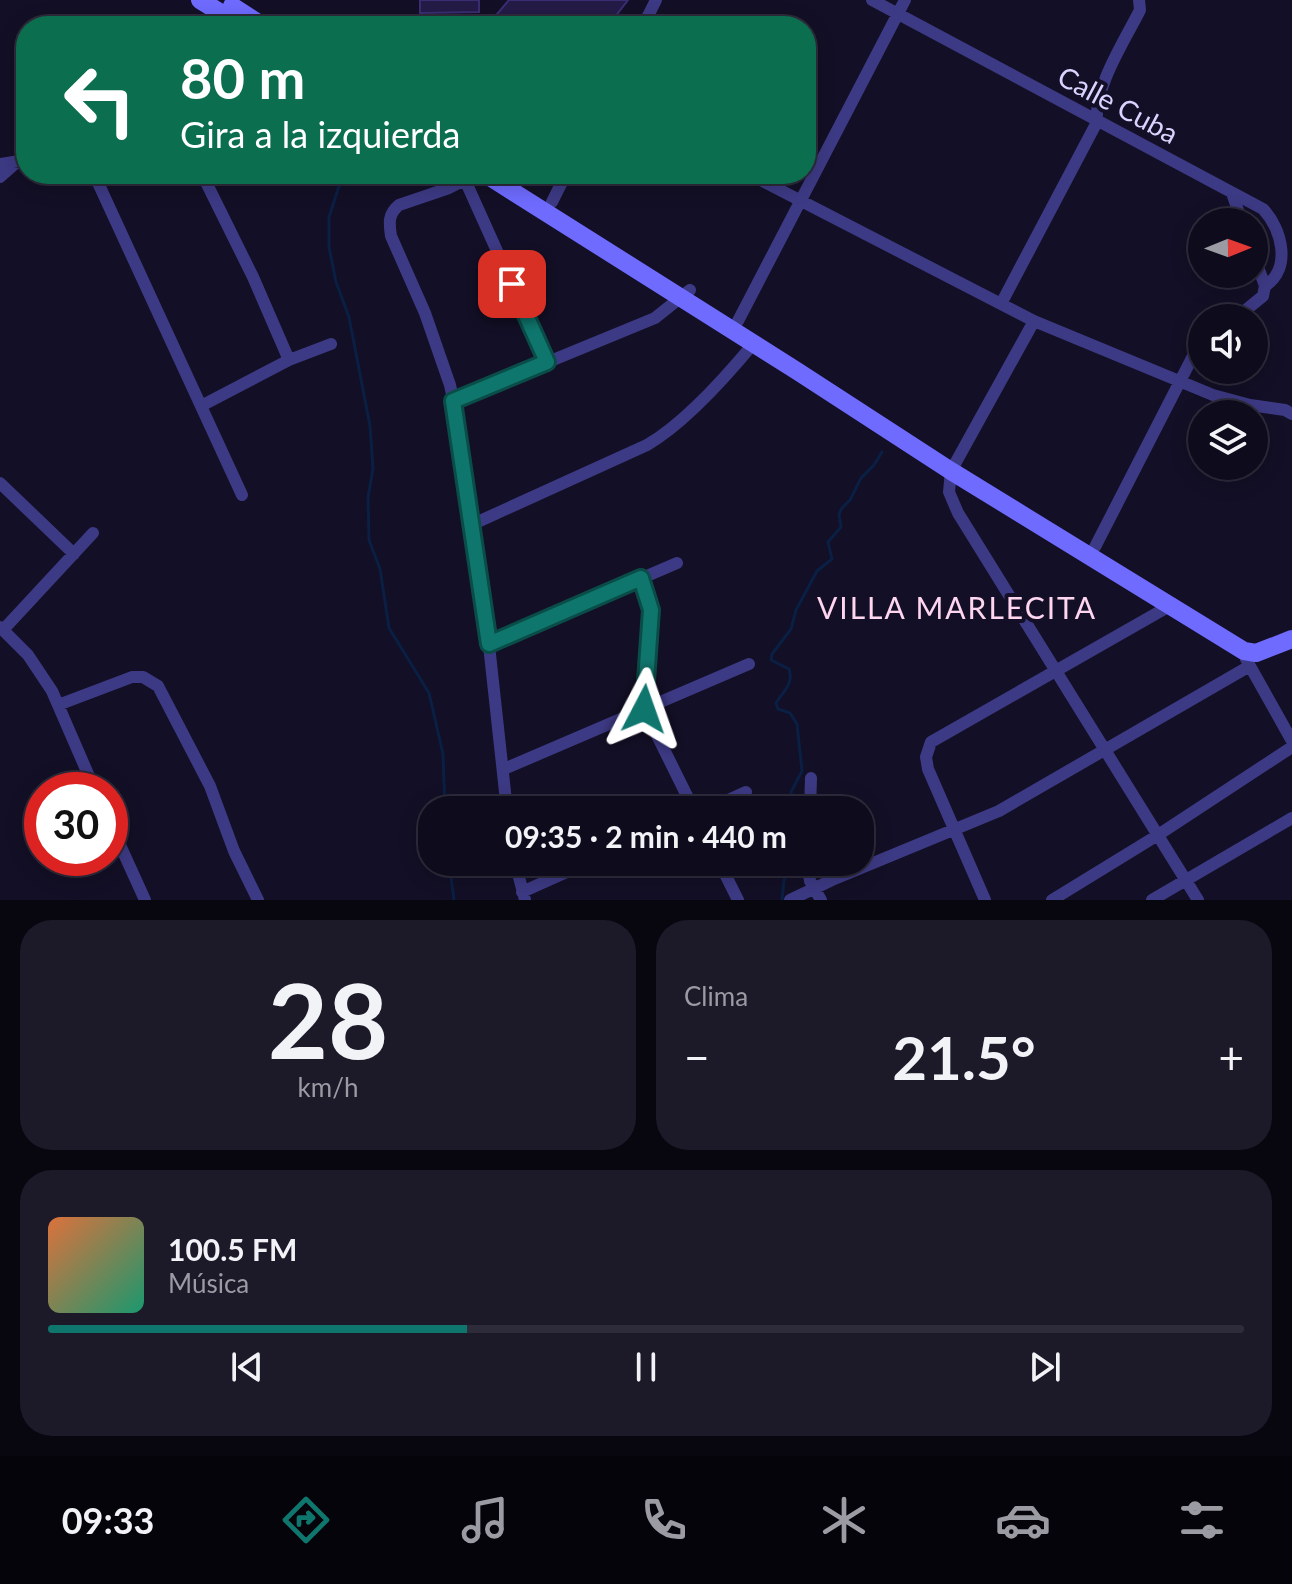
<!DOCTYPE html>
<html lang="es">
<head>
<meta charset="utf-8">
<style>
	body { margin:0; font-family:Lato,sans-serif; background:#1c1929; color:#f1f3f6; height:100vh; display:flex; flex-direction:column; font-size:30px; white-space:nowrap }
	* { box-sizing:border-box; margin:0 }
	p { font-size:26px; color:#9b9ba3 }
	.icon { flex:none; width:44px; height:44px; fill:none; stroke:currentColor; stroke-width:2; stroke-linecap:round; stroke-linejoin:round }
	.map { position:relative; height:900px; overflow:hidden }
	.panel { display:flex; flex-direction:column; gap:20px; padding:20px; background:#08060f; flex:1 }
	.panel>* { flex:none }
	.top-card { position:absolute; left:16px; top:16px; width:800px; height:168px; border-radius:32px; box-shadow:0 4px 20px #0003,0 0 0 2px #2e2b3b; background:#0b6e4f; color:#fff; overflow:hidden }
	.needle { width:52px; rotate:89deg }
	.buttons { position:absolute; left:1188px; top:208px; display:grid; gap:16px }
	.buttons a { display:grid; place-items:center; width:80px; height:80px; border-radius:50%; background:#0e0b1c; box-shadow:0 4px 20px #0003,0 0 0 2px #2e2b3b; font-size:40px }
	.speed { position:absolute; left:24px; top:772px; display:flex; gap:16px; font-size:40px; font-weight:700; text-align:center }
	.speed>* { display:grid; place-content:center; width:104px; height:104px; border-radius:50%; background:#0e0b1c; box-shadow:0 4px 20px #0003,0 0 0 2px #2e2b3b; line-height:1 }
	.speed .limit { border:12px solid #d22; background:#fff; color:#111 }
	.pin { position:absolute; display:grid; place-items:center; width:68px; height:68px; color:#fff; margin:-34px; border-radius:16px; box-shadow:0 4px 12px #0006 }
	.me { position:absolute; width:88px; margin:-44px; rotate:4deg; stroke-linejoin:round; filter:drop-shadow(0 0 6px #0008) }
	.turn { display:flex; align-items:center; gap:28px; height:168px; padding:0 32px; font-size:36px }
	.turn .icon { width:104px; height:104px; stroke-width:2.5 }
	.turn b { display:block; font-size:56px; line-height:68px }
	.big { font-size:60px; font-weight:700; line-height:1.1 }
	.panel .widget { flex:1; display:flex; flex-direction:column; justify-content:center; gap:12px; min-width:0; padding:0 28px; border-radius:32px; background:#1c1929 }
	.panel .dial { align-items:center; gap:0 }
	.dial b { font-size:104px; line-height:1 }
	.song { display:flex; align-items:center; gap:24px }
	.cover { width:96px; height:96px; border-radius:12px; background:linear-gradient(135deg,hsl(20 70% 55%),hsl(160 70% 35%)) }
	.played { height:8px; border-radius:4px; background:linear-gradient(90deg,#0f766e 35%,#2e2b3b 35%) }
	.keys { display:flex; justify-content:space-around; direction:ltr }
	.heat { display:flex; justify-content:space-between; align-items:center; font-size:44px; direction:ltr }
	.panel .tiles { flex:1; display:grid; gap:20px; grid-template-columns:1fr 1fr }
	.widget:last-child { grid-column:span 2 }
	.trip { position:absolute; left:418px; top:796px; width:456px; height:80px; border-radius:32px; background:#0e0b1c; box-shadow:0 4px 20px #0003,0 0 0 2px #2e2b3b; font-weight:700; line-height:80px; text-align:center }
	.tabs { display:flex; height:128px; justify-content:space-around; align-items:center; background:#06040b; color:#9b9ba3 }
	.tabs .icon { width:56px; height:56px }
	.tabs .on { color:#0f766e }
	.tabs b { font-size:36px; color:#f1f3f6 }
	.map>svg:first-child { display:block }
</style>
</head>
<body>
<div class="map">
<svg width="1292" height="900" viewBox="0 0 1292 900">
	<rect width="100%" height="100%" fill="#130f26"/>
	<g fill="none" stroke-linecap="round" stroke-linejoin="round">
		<path stroke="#0a1f44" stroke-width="3" d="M343,174L329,217V247L336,282L349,317L370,426L373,469L368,497L369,540L380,569L389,628L429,693L443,754L445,810
			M795,810L791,792L802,771L797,724L790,713L778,709L776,703C783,691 794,685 789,669L771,660L772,654L791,629L796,610L817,571L832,559L828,542L841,527L839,514L842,508L850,500L861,478L874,465L882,452
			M449,862L454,900
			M782,900L784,880L793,862"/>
	</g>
	<path fill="#241b47" stroke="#3b2d73" stroke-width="2" d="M420,0H479V12L420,13Z
		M509,0H628L608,26H498L491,21Z"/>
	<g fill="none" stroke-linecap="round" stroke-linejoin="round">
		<path stroke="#3d3a85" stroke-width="12" d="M872,0L1263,209C1282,229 1292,269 1265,286
			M643,26L656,0
			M0,164L26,160
			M94,174L242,495
			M202,174L253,277L289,360
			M477,174L449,188L399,205C388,214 389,223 391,236L425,313L450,385L457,417L487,627L507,810
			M749,174L1034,321L1213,395L1250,405L1285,410L1292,414
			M0,177L17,162
			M465,180L547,362
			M1232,193L1242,222
			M552,202L566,174
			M1002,302L1097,122C1094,87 1124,42 1140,10L1139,0
			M1236,318L1263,296L1265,286L1254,256
			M738,321L905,0
			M1034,321L951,471L949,492L958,513L1198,900
			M453,401L655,318L690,290
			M201,406L289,360L331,344
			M0,483L74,554
			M471,525L647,445C685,423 725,378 754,343
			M1095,547L1193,356L1202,347
			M641,578L651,610L644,709L694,810
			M0,627L28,655L52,691L95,790
			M3,630L93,533
			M489,644L677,563
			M1246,659L1292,741
			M58,705L132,677H143L158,686L210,786L234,851L258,900
			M504,769L749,664
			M706,810L746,792
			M810,810L811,778
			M110,823L145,900
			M515,862L525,900
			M719,862L738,900
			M807,862L810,881L821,900
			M522,892L589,862
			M790,900L832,880L999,811L1248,667
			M985,900L928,769L926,757L931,742L1173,604
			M1052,900L1158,835L1292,747
			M1152,900L1292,818"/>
		<path stroke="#6f6bff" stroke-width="18" d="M200,0L242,26
			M232,6L263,26
			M485,174L797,371L951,471L1244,651L1256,653L1292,639"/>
	</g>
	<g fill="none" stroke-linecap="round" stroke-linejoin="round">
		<g stroke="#0a4d48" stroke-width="20">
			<path id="route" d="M512,284L547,362L453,401L489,644L641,578L651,610L644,709"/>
		</g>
		<use href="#route" stroke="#0f766e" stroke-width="14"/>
	</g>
	<g text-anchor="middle" stroke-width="8" stroke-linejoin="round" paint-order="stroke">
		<g font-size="28" fill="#d9d4ff" stroke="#130f26">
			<text transform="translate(1118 105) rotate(28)" y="10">Calle Cuba</text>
		</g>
		<g font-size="30" letter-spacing="2" fill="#ffd6f0" stroke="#130f26">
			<text x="957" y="619">VILLA MARLECITA</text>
		</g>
	</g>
</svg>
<div class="buttons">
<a><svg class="needle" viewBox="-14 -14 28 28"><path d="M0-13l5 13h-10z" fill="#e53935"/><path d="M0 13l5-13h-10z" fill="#9b9ba3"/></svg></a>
<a><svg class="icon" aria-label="sound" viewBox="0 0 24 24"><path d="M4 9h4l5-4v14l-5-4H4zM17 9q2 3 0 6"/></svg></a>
<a><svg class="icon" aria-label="layers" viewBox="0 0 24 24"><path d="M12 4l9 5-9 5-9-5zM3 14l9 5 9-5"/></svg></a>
</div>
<div class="speed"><div class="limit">30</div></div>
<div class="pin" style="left:512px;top:284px;background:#d93025"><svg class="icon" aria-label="arrive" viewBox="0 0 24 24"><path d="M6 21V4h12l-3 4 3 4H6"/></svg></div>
<svg class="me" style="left:644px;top:709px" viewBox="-20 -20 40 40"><path d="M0-17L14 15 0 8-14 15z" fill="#0f766e" stroke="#fff" stroke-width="4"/></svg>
<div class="trip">09:35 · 2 min · 440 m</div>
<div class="top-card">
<div class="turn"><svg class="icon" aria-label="left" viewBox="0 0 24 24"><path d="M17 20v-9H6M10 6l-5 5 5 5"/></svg><div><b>80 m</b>Gira a la izquierda</div></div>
</div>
</div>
<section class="panel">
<div class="tiles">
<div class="widget dial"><b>28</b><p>km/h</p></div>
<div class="widget"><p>Clima</p>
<div class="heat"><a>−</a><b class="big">21.5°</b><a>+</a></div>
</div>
<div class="widget">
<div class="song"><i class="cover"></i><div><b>100.5 FM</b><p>Música</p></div></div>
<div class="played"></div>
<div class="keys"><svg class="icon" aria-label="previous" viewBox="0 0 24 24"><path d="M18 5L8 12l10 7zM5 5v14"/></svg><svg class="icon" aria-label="pause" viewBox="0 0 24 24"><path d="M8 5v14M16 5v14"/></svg><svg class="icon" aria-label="next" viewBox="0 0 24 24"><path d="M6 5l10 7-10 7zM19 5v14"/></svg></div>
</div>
</div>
</section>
<nav class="tabs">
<b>09:33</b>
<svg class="icon on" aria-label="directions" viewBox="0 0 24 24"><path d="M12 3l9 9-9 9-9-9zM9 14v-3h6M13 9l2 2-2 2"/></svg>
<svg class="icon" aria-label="music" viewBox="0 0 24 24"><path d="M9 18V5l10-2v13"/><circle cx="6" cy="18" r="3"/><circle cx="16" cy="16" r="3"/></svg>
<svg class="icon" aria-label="phone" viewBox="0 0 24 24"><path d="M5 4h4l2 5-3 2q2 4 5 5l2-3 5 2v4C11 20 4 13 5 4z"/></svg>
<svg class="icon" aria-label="climate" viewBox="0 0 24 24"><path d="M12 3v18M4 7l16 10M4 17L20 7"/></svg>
<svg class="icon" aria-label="car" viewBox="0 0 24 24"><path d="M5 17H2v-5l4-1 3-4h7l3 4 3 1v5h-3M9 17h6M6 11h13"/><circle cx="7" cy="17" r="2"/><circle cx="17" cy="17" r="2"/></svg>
<svg class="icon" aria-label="filters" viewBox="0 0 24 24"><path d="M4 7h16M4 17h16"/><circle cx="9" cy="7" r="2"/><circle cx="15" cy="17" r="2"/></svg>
</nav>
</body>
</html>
